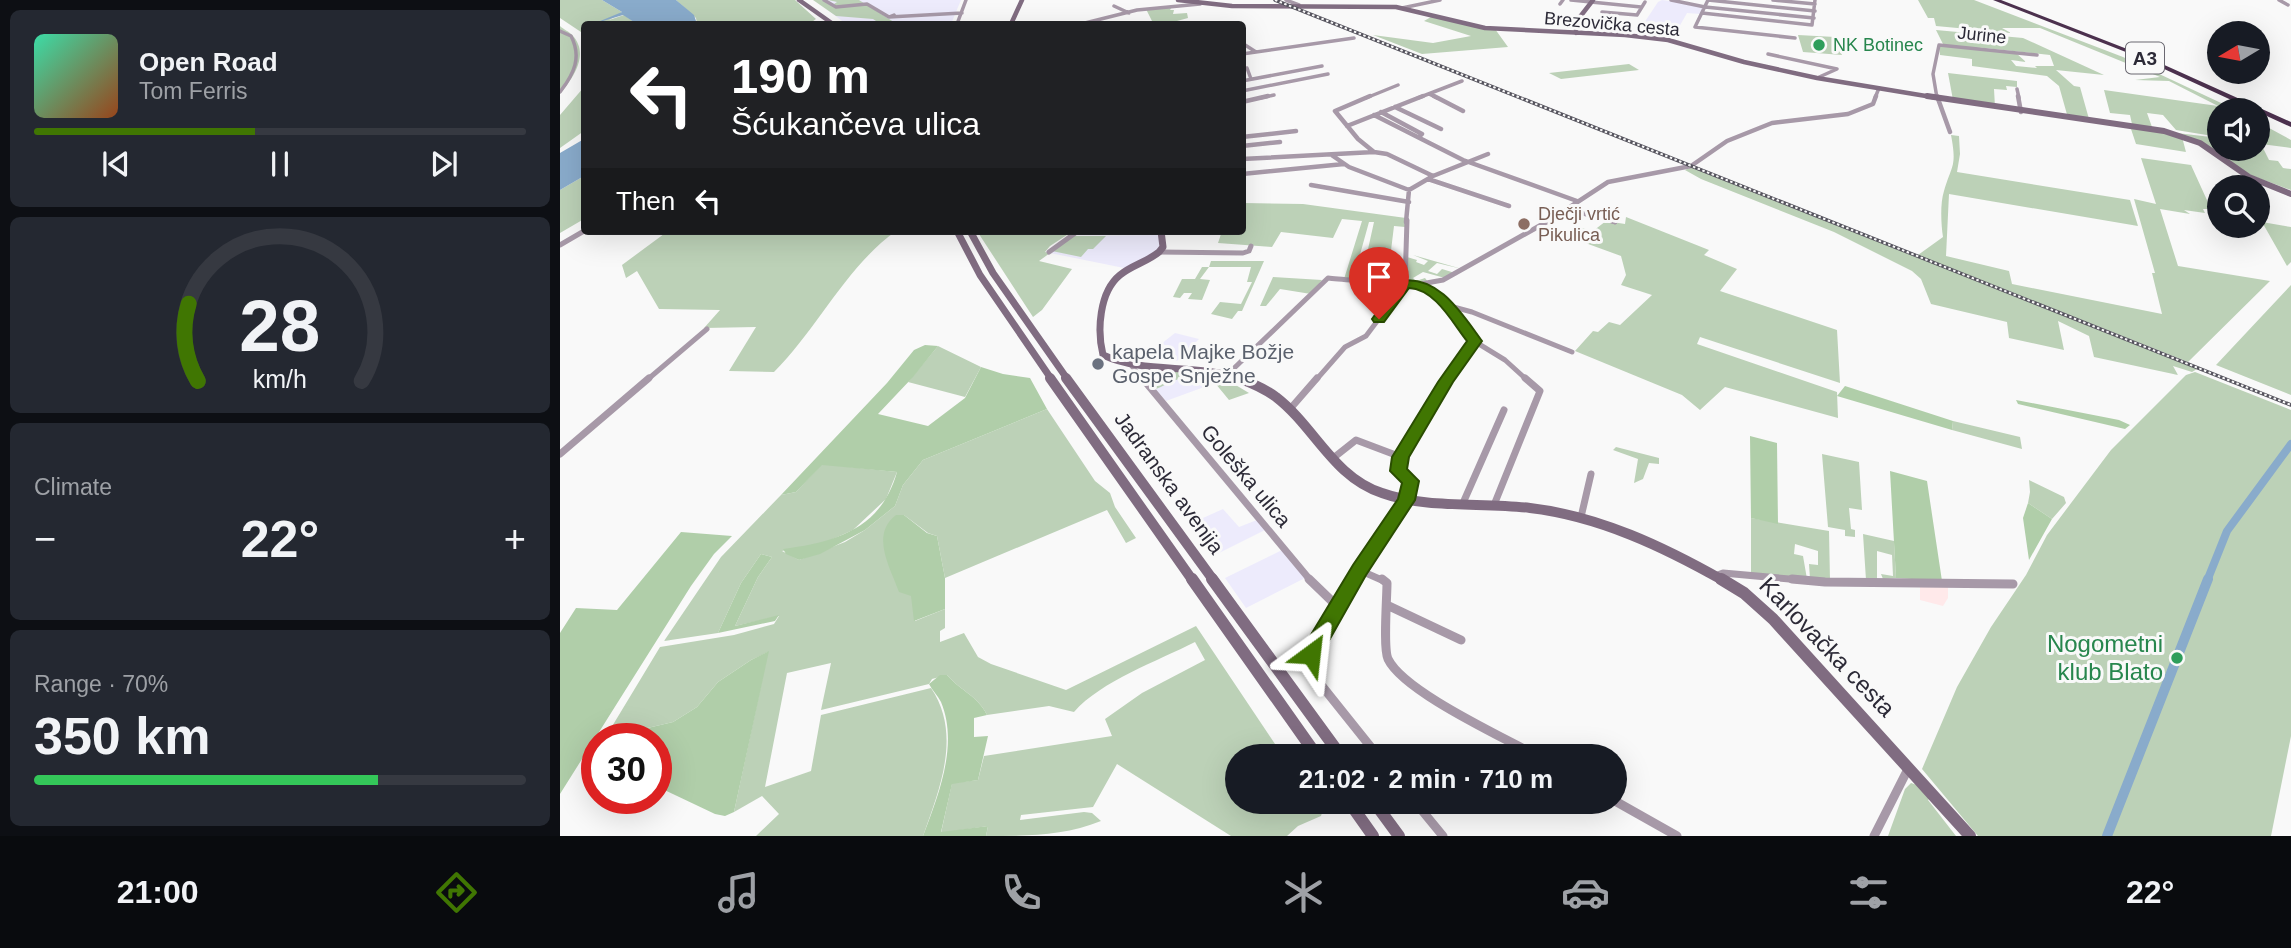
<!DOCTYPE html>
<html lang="en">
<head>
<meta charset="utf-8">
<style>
	body { margin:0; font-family:Helvetica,sans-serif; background:#242831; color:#f1f3f6; height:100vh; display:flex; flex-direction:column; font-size:26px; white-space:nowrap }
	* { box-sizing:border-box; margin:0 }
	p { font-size:23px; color:#9ea1a6 }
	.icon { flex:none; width:38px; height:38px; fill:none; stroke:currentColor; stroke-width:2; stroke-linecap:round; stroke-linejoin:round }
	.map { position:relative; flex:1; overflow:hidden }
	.sheet { display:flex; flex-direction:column; gap:10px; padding:10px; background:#0d0f14; width:560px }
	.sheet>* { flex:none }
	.top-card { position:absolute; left:21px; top:21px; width:665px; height:214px; border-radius:7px; box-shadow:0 7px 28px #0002; background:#202124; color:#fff; overflow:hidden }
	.needle { width:46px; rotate:260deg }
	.tools { position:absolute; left:1647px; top:21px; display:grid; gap:14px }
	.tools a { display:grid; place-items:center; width:63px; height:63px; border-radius:50%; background:#171b24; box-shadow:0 7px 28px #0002; font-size:35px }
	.speed { position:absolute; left:21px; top:723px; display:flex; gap:14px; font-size:35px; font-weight:700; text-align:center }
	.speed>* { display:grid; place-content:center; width:91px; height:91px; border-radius:50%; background:#171b24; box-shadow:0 7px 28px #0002; line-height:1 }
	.speed .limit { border:10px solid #d22; background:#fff; color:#111 }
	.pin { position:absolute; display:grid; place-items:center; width:60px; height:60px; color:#fff; margin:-72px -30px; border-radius:50% 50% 50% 0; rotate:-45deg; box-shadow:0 0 7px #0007 }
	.pin .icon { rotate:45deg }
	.me { position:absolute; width:77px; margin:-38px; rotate:30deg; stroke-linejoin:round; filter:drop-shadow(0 0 5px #0008) }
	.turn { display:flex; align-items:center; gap:24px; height:147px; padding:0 35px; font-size:32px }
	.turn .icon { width:91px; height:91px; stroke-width:2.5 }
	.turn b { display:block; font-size:49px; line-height:60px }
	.then { display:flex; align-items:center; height:66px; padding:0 35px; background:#0003; gap:14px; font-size:26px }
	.big { font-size:52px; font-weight:700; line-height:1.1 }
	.sheet .card { flex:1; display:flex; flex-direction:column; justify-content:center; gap:10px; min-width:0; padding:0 24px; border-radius:10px; background:#242831 }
	.sheet .dial { align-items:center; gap:0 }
	.dial svg { height:182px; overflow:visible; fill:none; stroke:#363941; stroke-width:7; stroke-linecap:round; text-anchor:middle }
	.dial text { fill:#f1f3f6; stroke:none }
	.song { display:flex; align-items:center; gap:21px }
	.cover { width:84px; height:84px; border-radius:10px; background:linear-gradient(135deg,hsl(160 70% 55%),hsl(20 70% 35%)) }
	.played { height:7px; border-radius:4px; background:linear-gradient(90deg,#407602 45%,#363941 45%) }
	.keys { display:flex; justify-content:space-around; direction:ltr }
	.heat { display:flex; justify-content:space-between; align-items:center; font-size:38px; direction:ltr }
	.charge { height:10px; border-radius:5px; background:linear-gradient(90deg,#34c759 70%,#363941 0) }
	.trip { position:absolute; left:665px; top:744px; width:402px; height:70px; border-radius:35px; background:#171b24; box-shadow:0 7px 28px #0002; font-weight:700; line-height:70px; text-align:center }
	.menu { display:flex; height:112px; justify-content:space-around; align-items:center; background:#090b0e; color:#9ea1a6 }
	.menu .icon { width:49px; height:49px }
	.menu .current { color:#407602 }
	.menu b { font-size:32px; color:#f1f3f6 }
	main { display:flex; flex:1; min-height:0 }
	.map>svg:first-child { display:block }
</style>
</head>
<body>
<main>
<section class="sheet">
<div class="card">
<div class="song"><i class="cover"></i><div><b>Open Road</b><p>Tom Ferris</p></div></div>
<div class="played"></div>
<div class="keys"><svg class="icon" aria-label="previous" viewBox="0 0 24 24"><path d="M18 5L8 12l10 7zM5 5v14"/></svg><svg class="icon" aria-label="pause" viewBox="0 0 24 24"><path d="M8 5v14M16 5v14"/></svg><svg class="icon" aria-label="next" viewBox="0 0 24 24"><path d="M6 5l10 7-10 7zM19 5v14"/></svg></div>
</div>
<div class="card dial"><svg viewBox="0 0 100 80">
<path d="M14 69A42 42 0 1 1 86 69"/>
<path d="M14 69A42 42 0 0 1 10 35" stroke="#407602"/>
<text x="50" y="56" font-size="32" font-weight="700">28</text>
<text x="50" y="72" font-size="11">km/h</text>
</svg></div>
<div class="card"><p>Climate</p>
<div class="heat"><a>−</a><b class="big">22°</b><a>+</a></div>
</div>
<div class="card"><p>Range · 70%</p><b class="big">350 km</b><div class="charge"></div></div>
</section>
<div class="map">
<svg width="1731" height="836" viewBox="0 0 1731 836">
	<rect width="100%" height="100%" fill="#f9f9f9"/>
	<path fill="#edebfc" d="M255,0H401L391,24H286Z
		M1102,0L1116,2L1143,7L1140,14L1127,13L1119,27L1084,23L1098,2Z
		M600,235L599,250L569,269L490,253L512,236Z
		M615,333L639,339L617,361L596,360L609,346L601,344Z
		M581,368L633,369L655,383L606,401L580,372Z
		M663,509L679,527L697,520L705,530L657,554L634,522Z
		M722,550L745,578L686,608L665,578Z"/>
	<path fill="#ffe9ea" d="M1360,586L1388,587V598L1383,606L1360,600Z"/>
	<path fill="#bcd1b7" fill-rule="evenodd" d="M0,0H42L62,12L49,20L64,15L77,24H37L45,21L24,24V34L0,18Z
		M116,0H235L256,19L249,24H137L136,18Z
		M253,0H262L277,6L274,4L277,2L268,0H299L337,24H314L312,23L316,21L313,19L276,16Z
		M1358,0H1414L1563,57L1676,110H1659V137L1616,130L1603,115L1587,113L1592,127L1572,124L1570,115L1550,113L1544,90L1658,106L1609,81L1575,80L1600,77L1480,28H1442L1451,33L1376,26L1374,18H1368Z
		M612,7L610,10H614L613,14L627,13L628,18L617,21H630V24L577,23L592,21L586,9Z
		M871,17L935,29L948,47L862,54L813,35L873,43L911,36L864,21Z
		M0,26C3,29 10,32 13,36C30,55 12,79 0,94Z
		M1376,30L1463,38L1544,75L1496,70L1514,86L1520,87L1529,119L1508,118L1499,86L1487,76L1412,66V59L1380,55L1379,47L1383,44ZM1415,47L1490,55L1494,66H1475L1477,68L1456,66L1451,60L1466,62L1456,53Z
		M1238,35L1275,37L1282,55L1243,52Z
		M1069,64L1079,70L1001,79L989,73Z
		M1388,73L1457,81V87L1446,86L1447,90L1434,89L1435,107L1393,100Z
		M24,87V131L0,148V115Z
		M1698,122L1731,140V148L1701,144L1709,160L1718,161L1723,168L1731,169V190L1693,176L1617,133L1659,138V149H1698Z
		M1566,126L1622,137L1626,152L1576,144L1571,129Z
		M1391,135L1399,136L1400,154L1397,172L1570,200L1578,226L1389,194L1386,256L1449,271L1452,284L1602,314L1592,273H1595L1574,199L1596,204L1581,158L1631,165L1651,209H1643L1645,213L1624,210L1630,214L1600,209L1618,266L1710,281L1628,362L1358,255L1383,237C1381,224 1380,203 1384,191C1392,164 1397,167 1391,135Z
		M1131,167L1637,369L1632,372L1613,366L1618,375L1534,357L1529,336L1498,321L1504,350L1449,338L1447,322L1371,304L1361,279L1352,271L1274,232L1141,179L1125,170Z
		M24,176V219L0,233V190Z
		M683,203L743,204L846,218L845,227L834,226L827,283L801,281L814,222H809L793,280L784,279L802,221L782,219L773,238L721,232L712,247L658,243L661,234L640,233L682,231Z
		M1066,217L1149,250L1144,255L1177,269L1160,291L1277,330L1280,383L1140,337L1137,344L1277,392L1278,418L1165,387L1140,410L1122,395L1015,351L1033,331L1038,332L1049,322L1060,325L1092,295L1061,285L1066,275L1061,256L1009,237L1023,228L1033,231L1046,221L1065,224Z
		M1702,222L1731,227V262L1727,266Z
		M108,231H336C286,267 258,328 214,372L169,371L196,327L144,328L160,310L99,309L77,271L66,278L62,265Z
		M417,231H513L490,246L485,252L490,253L479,261L512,269L482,310L473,317Z
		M512,236H546L533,249H528L521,257L492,251Z
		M853,255L902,269L877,263L868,271L877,274L882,269L895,273L885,278L863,272L853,278L856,281L865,278L868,282L853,283L848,278L847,257L857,260L856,262L864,265L868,261Z
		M651,261H704L682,311H678L672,319L651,314L660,302L681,304L692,282H687L691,267H649L640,279L650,280L642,300L628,299L632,293H624L620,298L613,297L622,279H635L642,267H649Z
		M713,277L762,280L751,294L720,289L706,306H700Z
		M1731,285V395L1656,365Z
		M378,346L421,367L405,397L348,382Z
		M583,368C614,370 647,370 677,382L674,384L689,393L669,400L655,383L650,385C632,367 616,381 596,389L580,372Z
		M1635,372L1731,410V736L1711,836H1418L1362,769L1397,687L1431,627L1466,575L1487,535L1551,450L1626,375Z
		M487,409L535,481L550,493L555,507L576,538L566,543L547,510L385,578L377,536L368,533L344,515L355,621L385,609V628L380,631V642L404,633L418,657L431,664L506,690L636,626L723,756H677V802H754L762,813L761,816L738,826L727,836H671L557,764L533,807L461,815L460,820L524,812L532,813L541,821C504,836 466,836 426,836L428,826L381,833L392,783L418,780L424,756L552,736L545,719L582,693L645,660L635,642C598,661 541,681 514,712L489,706L427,715C418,696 402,692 387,675L372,679L369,684L261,710L271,663L227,673L205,787L251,771L261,715L371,688C402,734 380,788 363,836H196L219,814L202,796L174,812L208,652L191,660L158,682L137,707L113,722L45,738L100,647L174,635L214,624L219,616L175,626L198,577L212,557L201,554L181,583L158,633L104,641L161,557L221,495L236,492L262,464L337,472L326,499L293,530L264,543L222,551L239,560L285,542L305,530L335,506L343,485L363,460Z
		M1393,421L1460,437L1462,449L1392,430Z
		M1056,447L1099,458V464L1089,463L1083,479L1074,483L1078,459L1053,450Z
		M1262,454L1299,462L1302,510L1289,508L1291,529L1295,530V537L1285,536V530L1268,527Z
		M1469,480L1504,497L1506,503L1492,519L1468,503L1470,492Z
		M1191,518L1269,531L1270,580L1250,579L1249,564L1258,565V551L1235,544L1234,554L1243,556L1247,579L1191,574Z
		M1303,534L1334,541L1336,578L1323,579L1321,574L1333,576L1332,555L1317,551V579L1306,580Z
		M1351,783L1357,785L1370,798L1368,800L1396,836H1328L1345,789Z"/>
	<path fill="#b0cea9" d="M365,345L378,346L353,377L318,414L368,426L405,398L421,367L443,374L470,378L487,409L363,460L343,485L335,506L305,530L260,554L239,560L226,554L223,549C276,542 321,529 337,472L262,465L236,492L221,495L327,383L354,350Z
		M1285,386L1393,421L1392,430L1277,396Z
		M1456,400L1559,420L1570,425L1565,429L1458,404Z
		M1190,436L1217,443L1218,524L1191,518Z
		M1330,471L1367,481L1382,581L1336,578Z
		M1468,503L1492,519L1469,560L1463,518Z
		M336,515H344L367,533L377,536L385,578V609L354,621L351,596L339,592C330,567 310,535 336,515Z
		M121,532L172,536L154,554L131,586L0,794V633L16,608L57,610Z
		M201,554L212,557L198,577L175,626L219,615L215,621L158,633L181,583Z
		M209,651L174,812L165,816L155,814L96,786V738H45L113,722L137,707L158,682L191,660Z
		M380,675H387C402,692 418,696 427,715L414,718V737L428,736L418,780L392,784L381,832L428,826L426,836H363C378,796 399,745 381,702C378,696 372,690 369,684Z"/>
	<path fill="#89abcb" d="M42,0H116L134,15L137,24H77L63,15L33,24L62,12Z
		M24,139V176L0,190V153Z"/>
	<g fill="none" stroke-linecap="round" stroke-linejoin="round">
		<path stroke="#89abcb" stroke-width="8" d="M1647,581L1667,531L1731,444"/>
		<path stroke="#89abcb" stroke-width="10" d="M1547,836L1648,579"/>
		<path stroke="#a799a8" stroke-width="3.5" d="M264,0L276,7L307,4L329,17
			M726,0L739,5
			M1011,0L1081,7
			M1111,0L1145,7L1254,18
			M1148,0L1135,27L1235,38
			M1148,0L1255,11
			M1213,0L1255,4
			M1719,0L1728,5
			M1000,4L1003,0
			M554,6L569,13
			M842,8L880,0
			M1042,12L1077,15L1085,2
			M1142,13L1252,25L1255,0
			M334,15L329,17L402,13
			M397,24L406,0
			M521,24L577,10L640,4
			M0,31L11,36C22,57 14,74 0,92
			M682,43L696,52
			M682,54L794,38
			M1208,54L1277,69L1257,78
			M687,68L691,79
			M682,81L762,66
			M1457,89L1459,98
			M682,91L768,74
			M869,94L877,98
			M700,98L714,95
			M806,98L838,85
			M858,98L902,81
			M1315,98L1319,88
			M1377,98L1373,74L1379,45L1477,55"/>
		<path stroke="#a799a8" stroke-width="4.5" d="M874,96L903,111
			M1377,96L1390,132
			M1458,96L1461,112
			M682,102L708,96
			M835,107L881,129
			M821,112L862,134L860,136
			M814,115L903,160L1017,201
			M787,126L863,96
			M682,137L736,131
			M682,146L720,142
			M814,152L827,154L873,176
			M773,156L789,167L849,190
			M682,159L814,152L798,139L775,111L810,96
			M682,174L784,164
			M868,179L949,206
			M751,185L849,202
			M1007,209L1055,222
			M846,222L849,190L873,176L928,154
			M987,222L1048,182L1131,166L1167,141L1212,123L1288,114L1313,104L1316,96"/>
		<path stroke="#a799a8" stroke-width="5" d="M1049,220L1055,222
			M0,245L24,231
			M489,252L518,231
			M599,252L683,253L689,251L691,246
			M861,284L883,280L990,220
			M886,305L912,312L1012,352
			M914,341L945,360L967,380
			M571,365L583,380
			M668,374L768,278C790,281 864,283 876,293C891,305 902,326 914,341L887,380
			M87,380L147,329
			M756,380L785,347L806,336L845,284L847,220"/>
		<path stroke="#a799a8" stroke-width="7" d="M582,378L751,581
			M730,409L757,378
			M0,454L89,378
			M772,459L796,440L841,457
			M903,503L944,410
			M934,505L980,391L965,378
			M1021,517L1031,474
			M799,570L824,581
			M1155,576L1163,573L1252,581
			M793,581L846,500L851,481L839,471L841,457L888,378"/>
		<path stroke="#a799a8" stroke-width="9" d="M749,579L778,607
			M794,579L751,654L750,671L818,756
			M822,579L827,583C827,598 823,648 828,659C844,692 943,737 977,756
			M1232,579L1265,582L1453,584
			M829,606L901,640
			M1055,801L1117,836
			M855,802L883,836
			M1314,836L1348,769"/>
		<path stroke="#806c81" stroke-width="4.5" d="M239,0L273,24
			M618,0L672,6L836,7L925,28L1065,35L1108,40L1184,62L1257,78L1378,98
			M451,24L462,0
			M1016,33V22L1033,0"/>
		<path stroke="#806c81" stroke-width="6" d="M1367,96L1604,131L1640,143L1689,177L1731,194"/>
		<path stroke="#806c81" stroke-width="7" d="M397,231L420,275L492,380
			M410,231L433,273L508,380
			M601,231L603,247L599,252C587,262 572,265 560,275C539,292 537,331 543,355C586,375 638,362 683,380"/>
		<path stroke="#806c81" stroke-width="10" d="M490,378L633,581
			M506,378L654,581
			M678,378C692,383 705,389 716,397C755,427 773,477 822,493C866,509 924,502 970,508C1039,516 1104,547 1164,581"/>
		<path stroke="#806c81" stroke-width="12" d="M632,579L757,756
			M652,579L781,756
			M1161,579L1184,593L1213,619L1410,836
			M789,802L813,836
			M814,802L839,836"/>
		<path fill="#4c314e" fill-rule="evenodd" d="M1433,0H1441L1580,54L1731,122V127L1698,112V110H1693L1576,56Z"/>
		<g stroke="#56545e" stroke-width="3.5">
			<path id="rail" d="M715,0L1731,405"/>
		</g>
		<use href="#rail" stroke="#f9f9f9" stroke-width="2" stroke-dasharray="2.5" stroke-linecap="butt"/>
	</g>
	<path fill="#407602" stroke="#2a4d01" stroke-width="2" d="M840,281C878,274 902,314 922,341L893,382L849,457L847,469L859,481L855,500L806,575L758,660L751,663L743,660L740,654L743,648L793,565L838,499L842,483L830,471L832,457L878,382L907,341C892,322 875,289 849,288L824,322H814L812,319Z"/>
	<g fill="#2e9e5b" stroke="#f9f9f9" stroke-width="2.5">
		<circle cx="1259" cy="45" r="7"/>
		<circle cx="1617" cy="658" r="7"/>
	</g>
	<circle fill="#8d6e63" stroke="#f9f9f9" stroke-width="2.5" cx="964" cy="224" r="7"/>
	<circle fill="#6b7280" stroke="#f9f9f9" stroke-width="2.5" cx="538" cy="364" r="7"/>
	<g text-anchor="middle" stroke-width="6" stroke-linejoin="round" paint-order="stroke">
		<g font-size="18" fill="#2c2a37" stroke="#f9f9f9">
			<text transform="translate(1052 24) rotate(5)" y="6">Brezovička cesta</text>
			<text transform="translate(1422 35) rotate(6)" y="6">Jurine</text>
		</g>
		<g font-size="18" fill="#27864d" stroke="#f9f9f9" text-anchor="start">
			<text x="1273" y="51">NK Botinec</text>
		</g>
		<g font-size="18" fill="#785e54" stroke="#f9f9f9" text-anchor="start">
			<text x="978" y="220">Dječji vrtić<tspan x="978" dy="21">Pikulica</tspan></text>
		</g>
		<rect fill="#f9f9f9" stroke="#6a6871" stroke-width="2" x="1566" y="42.5" width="38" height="31" rx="5"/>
		<g font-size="19" font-weight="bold" fill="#2c2a37">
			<text x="1585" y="65">A3</text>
		</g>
		<g font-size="21" fill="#5b616d" stroke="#f9f9f9" text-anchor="start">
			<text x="552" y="359">kapela Majke Božje<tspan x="552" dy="24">Gospe Snježne</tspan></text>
		</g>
		<g font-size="21" fill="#2c2a37" stroke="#f9f9f9">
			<text transform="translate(686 476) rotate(50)" y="7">Goleška ulica</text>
			<text transform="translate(609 483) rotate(54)" y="7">Jadranska avenija</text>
		</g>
		<g font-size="24" fill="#27864d" stroke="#f9f9f9" text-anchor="end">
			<text x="1603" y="652">Nogometni<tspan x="1603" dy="28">klub Blato</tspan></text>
		</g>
		<g font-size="24" fill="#2c2a37" stroke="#f9f9f9">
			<text transform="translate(1267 647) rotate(46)" y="8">Karlovačka cesta</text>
		</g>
	</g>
</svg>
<div class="tools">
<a><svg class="needle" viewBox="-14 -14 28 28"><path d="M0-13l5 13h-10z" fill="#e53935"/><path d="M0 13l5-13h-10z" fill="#9ea1a6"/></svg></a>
<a><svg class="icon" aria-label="sound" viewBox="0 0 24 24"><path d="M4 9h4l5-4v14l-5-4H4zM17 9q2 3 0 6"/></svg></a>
<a><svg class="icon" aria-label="search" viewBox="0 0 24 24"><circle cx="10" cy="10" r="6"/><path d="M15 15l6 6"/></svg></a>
</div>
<div class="speed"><div class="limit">30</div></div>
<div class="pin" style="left:819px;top:319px;background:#d93025"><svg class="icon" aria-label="arrive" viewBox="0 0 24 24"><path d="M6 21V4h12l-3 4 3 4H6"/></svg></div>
<svg class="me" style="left:751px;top:654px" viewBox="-20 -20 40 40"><path d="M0-17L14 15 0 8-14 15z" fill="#407602" stroke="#fff" stroke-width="4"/></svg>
<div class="trip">21:02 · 2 min · 710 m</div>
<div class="top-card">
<div class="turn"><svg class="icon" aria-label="left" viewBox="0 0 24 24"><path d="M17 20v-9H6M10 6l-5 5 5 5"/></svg><div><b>190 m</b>Šćukančeva ulica</div></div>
<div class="then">Then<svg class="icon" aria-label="left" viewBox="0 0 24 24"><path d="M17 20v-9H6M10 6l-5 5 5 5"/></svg></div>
</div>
</div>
</main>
<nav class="menu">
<b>21:00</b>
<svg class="icon current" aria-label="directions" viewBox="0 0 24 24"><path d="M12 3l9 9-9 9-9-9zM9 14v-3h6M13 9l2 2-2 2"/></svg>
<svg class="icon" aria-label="music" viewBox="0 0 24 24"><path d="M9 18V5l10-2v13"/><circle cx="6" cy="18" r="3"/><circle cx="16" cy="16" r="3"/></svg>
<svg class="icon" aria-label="phone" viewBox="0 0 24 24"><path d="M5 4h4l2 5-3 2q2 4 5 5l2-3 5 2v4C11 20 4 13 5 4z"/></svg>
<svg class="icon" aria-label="climate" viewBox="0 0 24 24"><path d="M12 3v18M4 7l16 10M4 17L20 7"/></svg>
<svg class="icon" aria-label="car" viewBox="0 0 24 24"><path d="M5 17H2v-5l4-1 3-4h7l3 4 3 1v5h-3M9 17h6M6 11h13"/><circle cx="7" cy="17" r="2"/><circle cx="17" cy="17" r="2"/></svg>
<svg class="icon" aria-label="filters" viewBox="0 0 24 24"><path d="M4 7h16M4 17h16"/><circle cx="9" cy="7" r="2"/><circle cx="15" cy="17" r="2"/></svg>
<b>22°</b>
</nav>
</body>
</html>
